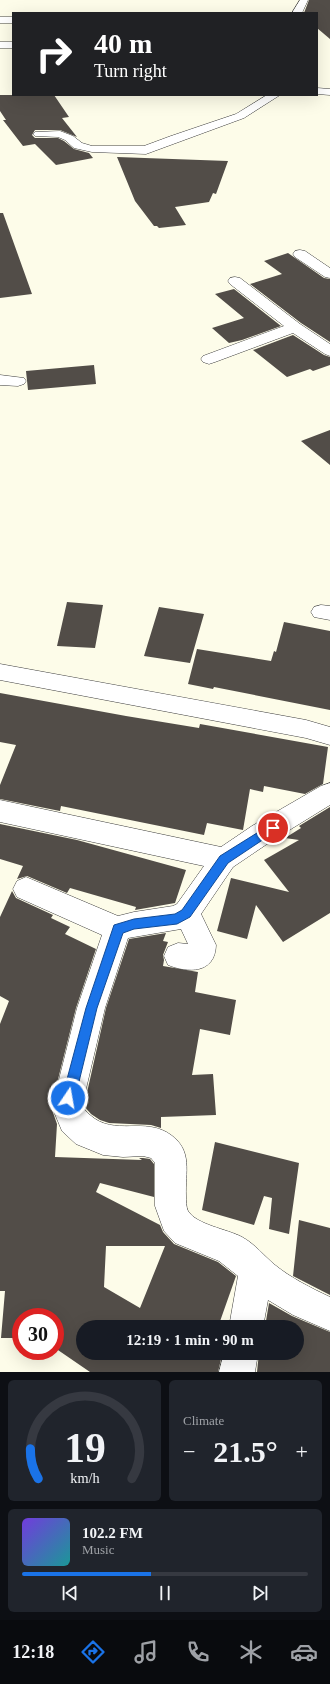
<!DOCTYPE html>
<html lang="en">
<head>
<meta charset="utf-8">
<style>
	body { margin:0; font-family:"Times New Roman",serif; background:#20242c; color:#f1f3f6; height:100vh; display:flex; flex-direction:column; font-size:15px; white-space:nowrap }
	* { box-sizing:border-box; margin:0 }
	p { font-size:13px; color:#9ea1a6 }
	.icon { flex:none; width:22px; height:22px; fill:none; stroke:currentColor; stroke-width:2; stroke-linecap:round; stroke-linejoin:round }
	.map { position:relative; height:1372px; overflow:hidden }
	.drawer { display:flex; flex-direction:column; gap:8px; padding:8px; background:#0d0f14; flex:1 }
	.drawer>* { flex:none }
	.hud { position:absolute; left:12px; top:12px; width:306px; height:84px; border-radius:0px; box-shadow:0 4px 16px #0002; background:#202124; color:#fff; overflow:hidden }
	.speed { position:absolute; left:12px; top:1308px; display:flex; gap:8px; font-size:20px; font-weight:700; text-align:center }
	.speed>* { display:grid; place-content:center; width:52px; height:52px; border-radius:50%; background:#171b24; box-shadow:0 4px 16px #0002; line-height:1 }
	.speed .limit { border:6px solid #d22; background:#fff; color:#111 }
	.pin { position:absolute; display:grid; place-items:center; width:34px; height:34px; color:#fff; margin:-17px; border:2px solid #fff; border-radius:50%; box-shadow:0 1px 4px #0007 }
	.me { position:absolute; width:44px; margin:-22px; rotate:12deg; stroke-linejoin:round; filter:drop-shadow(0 0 3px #0008) }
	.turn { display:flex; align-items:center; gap:14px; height:84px; padding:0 16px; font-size:18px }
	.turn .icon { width:52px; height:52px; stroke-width:2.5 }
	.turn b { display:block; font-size:28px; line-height:34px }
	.big { font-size:30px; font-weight:800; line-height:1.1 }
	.drawer .tile { flex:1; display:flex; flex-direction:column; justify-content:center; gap:6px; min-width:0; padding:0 14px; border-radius:6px; background:#20242c }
	.drawer .dial { align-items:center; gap:0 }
	.dial svg { height:104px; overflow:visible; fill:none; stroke:#363941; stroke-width:7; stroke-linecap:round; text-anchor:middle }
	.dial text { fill:#f1f3f6; stroke:none }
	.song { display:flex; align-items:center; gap:12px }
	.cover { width:48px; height:48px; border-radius:6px; background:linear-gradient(135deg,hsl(260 70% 55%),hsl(180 70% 35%)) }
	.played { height:4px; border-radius:2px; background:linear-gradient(90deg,#1a73e8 45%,#363941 45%) }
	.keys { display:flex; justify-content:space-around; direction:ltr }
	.heat { display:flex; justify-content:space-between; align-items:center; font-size:22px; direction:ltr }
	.drawer .tiles { flex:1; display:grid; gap:8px; grid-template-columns:1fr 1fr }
	.tile:last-child { grid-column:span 2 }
	.trip { position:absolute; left:76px; top:1320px; width:228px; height:40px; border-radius:20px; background:#171b24; box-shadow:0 4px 16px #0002; font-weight:800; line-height:40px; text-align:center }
	.menu { display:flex; height:64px; justify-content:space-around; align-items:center; background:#090b0e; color:#9ea1a6 }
	.menu .icon { width:28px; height:28px }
	.menu .selected { color:#1a73e8 }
	.menu b { font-size:18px; color:#f1f3f6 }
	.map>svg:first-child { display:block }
</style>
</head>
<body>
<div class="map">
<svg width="330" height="1372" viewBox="0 0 330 1372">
	<rect width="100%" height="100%" fill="#fdfce9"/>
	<path fill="#524d48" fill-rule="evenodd" d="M309,0H330V39L317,28V13H304Z
		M0,95H54L69,117L62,118L77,137L60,130H35L32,135L35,138H58L64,141L74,149L89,153L93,158L56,165L35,144L23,146L3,120H6L0,111Z
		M117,157L228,161L216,194L213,193L209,202L175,207L186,225L159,228L157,226H154L135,201Z
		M0,213H3L32,294L0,298Z
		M288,253L324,278L330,279V342L301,323L250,284L282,274L264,261Z
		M234,289L281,326L242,340L229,343L212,328L244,318L215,294Z
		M293,335L324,355L330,357V365L313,371L310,369L287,377L253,350Z
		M94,365L96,384L28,390L26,371Z
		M330,430V465L301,441Z
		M67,602L103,605L95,648L57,646Z
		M159,607L204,614L190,663L144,656Z
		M284,622L330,631V710L214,687L213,689L188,684L197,649L271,661L274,651L276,652Z
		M0,693L126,716L199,728L200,724L328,747L323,784L305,794L264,786L263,792L250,789L243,830L207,823L204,835L61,806L60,811L0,799V785L16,745L0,742Z
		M330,807V913L283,942L256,905L247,939L217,931L231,878L289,892L264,860L299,840L285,838L301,828L299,826Z
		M0,824L77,840L186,870L175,903L135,910L136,907L70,888L67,893L27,876L17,879L23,866L0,859Z
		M12,891L16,898L53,915L51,918L70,927L65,934L96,949L76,1008L51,1107L57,1124L55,1157L142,1160L139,1158H143L150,1159L154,1164V1197L100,1183L96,1192L160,1225L163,1232L174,1244L218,1262L236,1276L218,1327H83V1353H219L222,1355L218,1372H90L55,1348V1317H21V1338H1L5,1291H0V1024L9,1001L0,996V917ZM106,1246H165L140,1308L104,1287Z
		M166,933L163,941L168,942L163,955L164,960L163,966L198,972L195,992L236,1000L230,1035L200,1029L192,1075L213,1074L216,1115L161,1117V1128L151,1125L109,1123L100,1120L91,1114L84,1106L106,1008L129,939Z
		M215,1142L299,1163L289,1234L269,1229L272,1198L264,1196L254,1225L202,1210Z
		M299,1220L330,1228V1295L293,1276Z
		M269,1303L292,1316L330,1332V1372H257L259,1353H297V1327H265Z"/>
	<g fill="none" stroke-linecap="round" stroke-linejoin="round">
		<g stroke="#3d3d3d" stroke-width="1">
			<path id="minor" d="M300,0H308L302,13H292Z
				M0,17H13V23H0Z
				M0,42H13V48H0Z
				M317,88L330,89V95L317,94Z
				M267,95H280L244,118L146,154L92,152L74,148L65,140L58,137L35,136L33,134L35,132L60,131L73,136L82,143L92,146H144L171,136L236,114Z
				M300,250L305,251L330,268V278L325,277L295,257L293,254L295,251Z
				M235,277L240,278L300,324L330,344V356L325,354L293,333L215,362L209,364L203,362L201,359L203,356L284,326L230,284L228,281L230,278Z
				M0,375L24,378L26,381L24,384L18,386L0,385Z
				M321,605L330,606V620L314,617L311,612L314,607Z
				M0,664L306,720L330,727V745L306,738L0,680Z
				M330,783V805L270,842L233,867L201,914L216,945C215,974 188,973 168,965L164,956L168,947L178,943L188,944L181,929L128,938L105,1008L82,1106C84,1110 87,1112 90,1115C114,1137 145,1116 171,1135C193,1151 185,1172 186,1196C186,1200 186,1207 188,1211C197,1225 227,1229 242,1237C255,1244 264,1256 275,1265C291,1278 311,1288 330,1297V1331L293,1315L268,1300L263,1327H229L238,1276L219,1261L175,1243L164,1231L155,1206V1163L151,1158L143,1156L123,1157L103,1155L76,1144L62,1131L52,1107L77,1008L102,935L17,897L13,889L17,881L26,877L118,916L134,912L173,906L177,904L204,866L0,822V800L221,847L252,826L321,786Z
				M224,1353H258L255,1372H219Z"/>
		</g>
		<use href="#minor" fill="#fff" fill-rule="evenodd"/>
	</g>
	<path fill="#1a73e8" stroke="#114b97" d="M273,823L276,824L278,828L276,831L228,863L190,917L177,924L134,929L123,933L97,1008L75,1098L73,1102L68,1104L64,1102L62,1098L86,1008L114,925L134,919L175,914L182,910L220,856Z"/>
</svg>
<div class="speed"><div class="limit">30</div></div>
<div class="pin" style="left:273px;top:828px;background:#d93025"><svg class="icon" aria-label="arrive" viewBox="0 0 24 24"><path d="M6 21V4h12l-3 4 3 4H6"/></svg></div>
<svg class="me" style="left:68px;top:1098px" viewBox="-20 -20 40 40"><circle r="17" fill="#1a73e8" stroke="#fff" stroke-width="3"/><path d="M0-11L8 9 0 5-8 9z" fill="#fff"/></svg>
<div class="trip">12:19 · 1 min · 90 m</div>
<div class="hud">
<div class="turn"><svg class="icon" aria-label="right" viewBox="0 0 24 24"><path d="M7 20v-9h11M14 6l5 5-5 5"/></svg><div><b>40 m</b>Turn right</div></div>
</div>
</div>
<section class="drawer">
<div class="tiles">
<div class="tile dial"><svg viewBox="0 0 100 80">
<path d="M14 69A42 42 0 1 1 86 69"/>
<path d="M14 69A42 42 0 0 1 8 46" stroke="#1a73e8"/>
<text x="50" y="56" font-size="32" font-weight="700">19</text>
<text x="50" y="72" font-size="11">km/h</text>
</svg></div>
<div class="tile"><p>Climate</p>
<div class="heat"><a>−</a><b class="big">21.5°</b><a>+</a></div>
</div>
<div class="tile">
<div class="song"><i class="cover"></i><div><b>102.2 FM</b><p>Music</p></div></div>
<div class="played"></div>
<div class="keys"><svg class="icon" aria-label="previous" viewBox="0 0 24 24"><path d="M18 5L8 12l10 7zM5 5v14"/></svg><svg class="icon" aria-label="pause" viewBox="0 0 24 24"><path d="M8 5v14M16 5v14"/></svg><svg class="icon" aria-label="next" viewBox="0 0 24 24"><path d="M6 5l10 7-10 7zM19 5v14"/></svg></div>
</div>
</div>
</section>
<nav class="menu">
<b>12:18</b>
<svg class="icon selected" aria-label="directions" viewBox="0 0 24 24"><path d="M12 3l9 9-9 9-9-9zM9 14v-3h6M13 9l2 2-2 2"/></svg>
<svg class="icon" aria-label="music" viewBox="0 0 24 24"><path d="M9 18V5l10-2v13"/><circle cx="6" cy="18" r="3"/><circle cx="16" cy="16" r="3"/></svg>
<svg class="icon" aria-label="phone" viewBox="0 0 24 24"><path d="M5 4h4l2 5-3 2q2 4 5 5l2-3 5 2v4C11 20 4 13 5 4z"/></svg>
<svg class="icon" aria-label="climate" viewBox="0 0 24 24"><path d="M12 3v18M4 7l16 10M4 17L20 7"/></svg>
<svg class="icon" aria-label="car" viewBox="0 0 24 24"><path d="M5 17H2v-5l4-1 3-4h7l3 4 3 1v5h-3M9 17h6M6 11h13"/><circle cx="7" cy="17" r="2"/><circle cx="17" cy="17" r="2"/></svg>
</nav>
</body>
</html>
